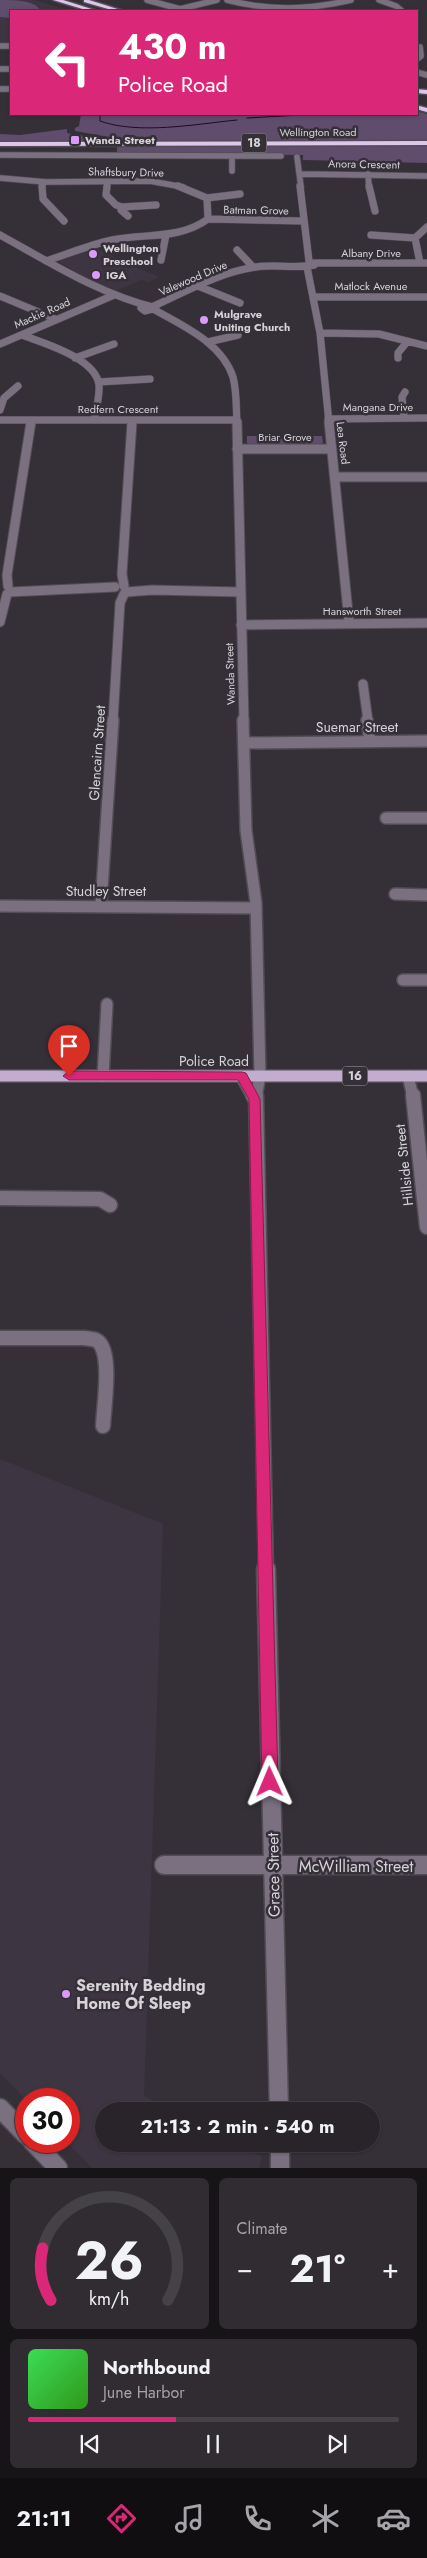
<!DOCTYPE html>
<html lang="en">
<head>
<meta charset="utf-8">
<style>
	body { margin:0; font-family:Jost,sans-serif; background:#302c32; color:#f1f3f6; height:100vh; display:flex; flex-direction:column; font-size:19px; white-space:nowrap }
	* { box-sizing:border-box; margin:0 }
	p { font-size:16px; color:#a5a4a8 }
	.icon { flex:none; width:28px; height:28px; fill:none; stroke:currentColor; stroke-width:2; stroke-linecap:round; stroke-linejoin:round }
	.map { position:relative; height:2168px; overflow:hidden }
	.details { display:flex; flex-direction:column; gap:10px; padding:10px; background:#161417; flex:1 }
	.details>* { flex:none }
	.top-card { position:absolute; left:10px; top:10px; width:408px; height:105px; border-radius:0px; box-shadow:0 1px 4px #0004,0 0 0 1px #444147; background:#db2777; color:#fff; overflow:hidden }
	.speed { position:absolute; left:15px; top:2088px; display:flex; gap:10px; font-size:25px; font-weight:700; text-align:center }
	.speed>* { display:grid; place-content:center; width:65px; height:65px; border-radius:50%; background:#28242a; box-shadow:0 1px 4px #0004,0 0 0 1px #444147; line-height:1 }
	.speed .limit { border:8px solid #d22; background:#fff; color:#111 }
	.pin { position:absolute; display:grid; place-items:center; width:42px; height:42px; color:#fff; margin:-51px -21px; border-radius:50% 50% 50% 0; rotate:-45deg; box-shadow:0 0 5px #0007 }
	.pin .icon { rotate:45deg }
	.me { position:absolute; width:55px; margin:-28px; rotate:359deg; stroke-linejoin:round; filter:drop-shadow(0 0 4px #0008) }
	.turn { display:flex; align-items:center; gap:18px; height:105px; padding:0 25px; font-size:22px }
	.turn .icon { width:65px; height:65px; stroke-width:2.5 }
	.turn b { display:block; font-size:35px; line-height:42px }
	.big { font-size:38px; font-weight:700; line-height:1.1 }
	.details .card { flex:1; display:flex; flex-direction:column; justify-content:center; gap:8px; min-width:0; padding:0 18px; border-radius:8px; background:#302c32 }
	.details .dial { align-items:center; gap:0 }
	.dial svg { height:130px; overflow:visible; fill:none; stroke:#444147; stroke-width:7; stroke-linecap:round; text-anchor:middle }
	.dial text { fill:#f1f3f6; stroke:none }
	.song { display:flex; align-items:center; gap:15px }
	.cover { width:60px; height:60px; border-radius:8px; background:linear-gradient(135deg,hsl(130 70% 55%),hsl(110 70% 35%)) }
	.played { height:5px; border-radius:2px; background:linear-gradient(90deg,#db2777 40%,#444147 40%) }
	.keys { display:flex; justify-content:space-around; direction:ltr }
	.heat { display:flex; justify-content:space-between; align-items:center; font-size:28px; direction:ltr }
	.details .tiles { flex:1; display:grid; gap:10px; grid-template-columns:1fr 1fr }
	.card:last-child { grid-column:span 2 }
	.trip { position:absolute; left:95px; top:2102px; width:285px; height:50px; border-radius:25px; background:#28242a; box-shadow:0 1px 4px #0004,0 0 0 1px #444147; font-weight:700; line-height:50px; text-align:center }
	.tab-bar { display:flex; height:80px; justify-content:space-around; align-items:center; background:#100e11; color:#a5a4a8 }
	.tab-bar .icon { width:35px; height:35px }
	.tab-bar .active { color:#db2777 }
	.tab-bar b { font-size:22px; color:#f1f3f6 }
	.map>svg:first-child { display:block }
</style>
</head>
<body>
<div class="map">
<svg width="427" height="2168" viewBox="0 0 427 2168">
	<rect width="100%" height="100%" fill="#353038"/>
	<path fill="#3e3543" d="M0,0H34L71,11H11V44H0Z
		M96,248L139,269L160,277L148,282L141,280L113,292L70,272L73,270L59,262L60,260Z
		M0,1459L163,1524L144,2096L174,2111H104V2144H237L262,2157L259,2168H92L66,2141H69V2099L26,2100L0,2073Z"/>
	<path fill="#604c6c" d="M0,0C13,0 35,0 40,10L11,11V18L0,17Z
		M416,111L427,114V163L303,160V155L117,154V141H112L109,137L75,131V128L79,126L81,114H416Z
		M67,129V133L71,134L105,139L80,142H0V134L20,135Z
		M247,436H322L323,443L318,445H252L247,443Z"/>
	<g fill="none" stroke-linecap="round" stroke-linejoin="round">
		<path stroke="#1f0b29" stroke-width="1" d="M100,114V121C139,135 196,124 237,120
			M317,115L338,114
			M247,118L301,115"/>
		<g stroke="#524d55" stroke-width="7">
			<path id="minor-far5" d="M147,0L180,9
				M227,0C270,11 308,10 351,0
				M379,0L396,6L402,11
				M185,8L180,9L217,0
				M0,46H11
				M416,60L421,56L420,47
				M0,69H11
				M416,72L427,75
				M0,89H11
				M1,155L281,156
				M232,156V171
				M297,157L301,187
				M300,174L427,176
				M368,174L369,187
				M0,178L46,182L150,181L183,187
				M42,187L44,182
				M107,187V181"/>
		</g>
		<g stroke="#524d55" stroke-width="8">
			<path id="minor-far4" d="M42,186L43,199L64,221
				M107,186L106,195L116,205L122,207L121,210L128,216
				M300,186L309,261
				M369,186L375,211
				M207,198L240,194
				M122,207L156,205
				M208,219L303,221
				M0,235C51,263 99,294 156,308L145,311L141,308L143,306
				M371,235L415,238
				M237,250L253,267
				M161,260L166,235
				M46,261C68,254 89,245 112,240C145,233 179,240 208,219L207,198L178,186
				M314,263H427
				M420,263L415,238L427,227
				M307,267L320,333L329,423
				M198,286L240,303
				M0,296L55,319
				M315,297H427
				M154,306C187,291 220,272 256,267C275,264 295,269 314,265
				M155,310C183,326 222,343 233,377C237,392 236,408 237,423
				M320,333L379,334L427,346
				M22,335C43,343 96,358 99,385C100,396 96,409 94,420
				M208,342L238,335
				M0,344L114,295
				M75,358L114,344
				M398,358V353L407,342
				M99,382L150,379
				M0,410L4,398L18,386
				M404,418L402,397L405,392
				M328,419L427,418
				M0,420H236
				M30,423L31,420
				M132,423V420"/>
		</g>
		<g stroke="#524d55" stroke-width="11">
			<path id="minor-far3" d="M237,422L244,721
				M329,422L349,622
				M237,449H332
				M336,477H427
				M8,586L7,575L31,422
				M124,586L122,574L132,422
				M10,592L115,587
				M127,592L152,590L240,592
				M0,622L7,594
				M241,625L427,623
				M363,684L368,721
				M113,721L120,603L124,594"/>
		</g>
		<g stroke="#524d55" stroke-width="14">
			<path id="minor-far2" d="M243,720L246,830L256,903L260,1076L256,1097
				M367,720L370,741
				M244,743L427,741
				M386,818H427
				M395,894L427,895
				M101,905L113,720
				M0,906L256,908
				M403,980H427
				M103,1076L107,1004
				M241,1076L253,1097
				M408,1076L413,1097"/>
		</g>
		<g stroke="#524d55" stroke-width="17">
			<path id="minor-far1" d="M253,1095L255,1099
				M256,1095L266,1570
				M413,1095L427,1227
				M0,1198L100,1199L110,1205
				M0,1338H84C91,1339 97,1338 101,1345C111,1361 104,1406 103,1426"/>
		</g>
		<g stroke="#524d55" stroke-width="21">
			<path id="minor" d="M266,1569L279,2111
				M164,1865H427
				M0,2108L26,2135
				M32,2141L58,2168
				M280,2144V2168"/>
		</g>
		<g stroke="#524d55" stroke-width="14">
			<path id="major" d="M0,1076H427"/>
		</g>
		<g stroke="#524d55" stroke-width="3">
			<path id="highway" d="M53,0H63L98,11H89Z
				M84,0H89L124,11H115L84,2Z
				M416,89L427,90V94L416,93Z
				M416,105L427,108V112L416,109Z
				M427,141V145L0,146V142Z"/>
		</g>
		<use href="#minor-far5" stroke="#7a7080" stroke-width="5.5"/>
		<use href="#minor-far4" stroke="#7a7080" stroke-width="7"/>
		<use href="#minor-far3" stroke="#7a7080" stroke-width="9"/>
		<use href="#minor-far2" stroke="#7a7080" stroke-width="11"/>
		<use href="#minor-far1" stroke="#7a7080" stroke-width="14"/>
		<use href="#minor" stroke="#7a7080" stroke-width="18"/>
		<use href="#major" stroke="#c2adcf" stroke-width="11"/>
		<use href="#highway" fill="#dfc4ee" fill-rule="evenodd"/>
	</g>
	<path fill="#db2777" stroke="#8e194d" d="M69,1071L242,1072L246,1073L260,1099L278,1782L276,1787L270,1790L265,1787L262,1782L249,1099L238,1080H69L63,1076Z"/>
	<g fill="#d89bf8" stroke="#353038" stroke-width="2">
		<rect x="70" y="135" width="10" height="10" rx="2.5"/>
		<circle cx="93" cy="254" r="5"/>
		<circle cx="96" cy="275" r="5"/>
		<circle cx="204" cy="320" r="5"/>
		<circle cx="66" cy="1994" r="5"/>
	</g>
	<g text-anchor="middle" stroke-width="5" stroke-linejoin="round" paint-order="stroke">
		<g font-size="11" fill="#d6d2d8" stroke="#353038">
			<text x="318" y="136">Wellington Road</text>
			<text transform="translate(364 164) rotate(1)" y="4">Anora Crescent</text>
			<text transform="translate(126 172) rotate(1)" y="4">Shaftsbury Drive</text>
			<text transform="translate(256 210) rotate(1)" y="4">Batman Grove</text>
			<text x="371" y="257">Albany Drive</text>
			<text transform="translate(193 278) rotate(-23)" y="4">Valewood Drive</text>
			<text x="371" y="290">Matlock Avenue</text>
			<text transform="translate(42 313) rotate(-24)" y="4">Mackie Road</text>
			<text x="378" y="411">Mangana Drive</text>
			<text x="118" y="413">Redfern Crescent</text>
			<text x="285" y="441">Briar Grove</text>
			<text transform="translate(343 443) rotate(83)" y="4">Lea Road</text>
			<text x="362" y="615">Hansworth Street</text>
			<text transform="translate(230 674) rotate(-92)" y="4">Wanda Street</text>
		</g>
		<g font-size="11" font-weight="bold" fill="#d6d2d8" stroke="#353038" text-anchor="start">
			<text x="85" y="144">Wanda Street</text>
			<text x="103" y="252">Wellington<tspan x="103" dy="13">Preschool</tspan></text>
			<text x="106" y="279">IGA</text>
			<text x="214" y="318">Mulgrave<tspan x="214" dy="13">Uniting Church</tspan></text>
		</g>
		<g fill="#353038" stroke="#a6a1a8" stroke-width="1">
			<rect x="241.5" y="133.5" width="25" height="19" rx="4"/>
			<rect x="342.5" y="1066.5" width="25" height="19" rx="4"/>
		</g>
		<g font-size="12" font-weight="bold" fill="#d6d2d8">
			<text x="254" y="147">18</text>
			<text x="355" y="1080">16</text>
		</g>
		<g font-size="14" fill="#d6d2d8" stroke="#353038">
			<text x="357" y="732">Suemar Street</text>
			<text transform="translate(97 753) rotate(-86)" y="5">Glencairn Street</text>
			<text x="106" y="896">Studley Street</text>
			<text x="214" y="1066">Police Road</text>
			<text transform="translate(404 1165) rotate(-96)" y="5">Hillside Street</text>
		</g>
		<g font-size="16" fill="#d6d2d8" stroke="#353038">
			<text x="356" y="1872">McWilliam Street</text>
			<text transform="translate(273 1875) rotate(-91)" y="6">Grace Street</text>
		</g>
		<g font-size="16" font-weight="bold" fill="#d6d2d8" stroke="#353038" text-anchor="start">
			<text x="76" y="1991">Serenity Bedding<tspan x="76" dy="18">Home Of Sleep</tspan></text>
		</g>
	</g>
</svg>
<div class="speed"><div class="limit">30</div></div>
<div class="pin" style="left:69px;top:1076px;background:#d93025"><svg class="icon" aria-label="arrive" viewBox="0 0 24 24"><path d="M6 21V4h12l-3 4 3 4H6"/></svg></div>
<svg class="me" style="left:270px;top:1782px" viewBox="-20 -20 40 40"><path d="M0-17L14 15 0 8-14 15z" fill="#db2777" stroke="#fff" stroke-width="4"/></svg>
<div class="trip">21:13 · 2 min · 540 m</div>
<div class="top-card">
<div class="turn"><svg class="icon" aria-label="left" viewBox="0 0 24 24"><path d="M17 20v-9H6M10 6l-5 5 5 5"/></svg><div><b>430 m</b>Police Road</div></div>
</div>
</div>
<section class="details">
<div class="tiles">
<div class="card dial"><svg viewBox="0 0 100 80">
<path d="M14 69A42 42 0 1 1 86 69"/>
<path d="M14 69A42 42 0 0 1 9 37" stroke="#db2777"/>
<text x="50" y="56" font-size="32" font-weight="700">26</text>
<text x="50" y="72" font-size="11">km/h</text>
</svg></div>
<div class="card"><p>Climate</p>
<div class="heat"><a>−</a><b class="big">21°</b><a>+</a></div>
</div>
<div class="card">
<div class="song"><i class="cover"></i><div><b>Northbound</b><p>June Harbor</p></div></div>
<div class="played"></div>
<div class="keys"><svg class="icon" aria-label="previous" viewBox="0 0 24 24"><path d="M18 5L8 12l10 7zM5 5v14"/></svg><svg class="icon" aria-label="pause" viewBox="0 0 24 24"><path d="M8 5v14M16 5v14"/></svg><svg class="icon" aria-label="next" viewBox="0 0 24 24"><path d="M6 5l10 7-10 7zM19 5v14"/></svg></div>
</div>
</div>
</section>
<nav class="tab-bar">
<b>21:11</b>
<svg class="icon active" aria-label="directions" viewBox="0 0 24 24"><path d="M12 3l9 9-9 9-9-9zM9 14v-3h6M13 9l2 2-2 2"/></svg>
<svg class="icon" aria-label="music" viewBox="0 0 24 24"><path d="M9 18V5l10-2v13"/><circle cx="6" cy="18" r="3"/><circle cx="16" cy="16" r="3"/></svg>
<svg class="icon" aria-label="phone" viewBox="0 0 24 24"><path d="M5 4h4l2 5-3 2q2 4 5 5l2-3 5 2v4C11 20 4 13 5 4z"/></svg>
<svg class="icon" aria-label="climate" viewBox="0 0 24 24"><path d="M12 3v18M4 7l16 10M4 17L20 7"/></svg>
<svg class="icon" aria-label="car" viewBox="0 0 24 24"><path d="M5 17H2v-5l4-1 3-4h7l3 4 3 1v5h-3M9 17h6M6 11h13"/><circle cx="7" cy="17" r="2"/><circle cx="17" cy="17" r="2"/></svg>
</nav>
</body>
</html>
